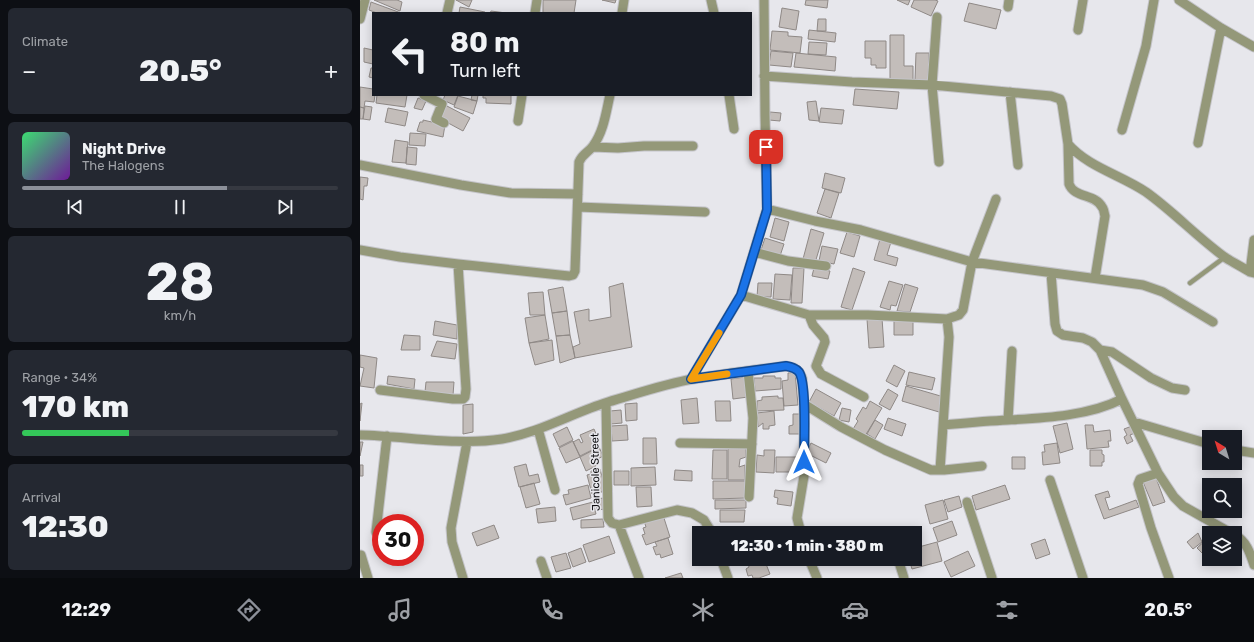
<!DOCTYPE html>
<html lang="en">
<head>
<meta charset="utf-8">
<style>
	body { margin:0; font-family:Rubik,sans-serif; background:#242831; color:#f1f3f6; height:100vh; display:flex; flex-direction:column; font-size:15px; white-space:nowrap }
	* { box-sizing:border-box; margin:0 }
	p { font-size:13px; color:#9ea1a6 }
	.icon { flex:none; width:22px; height:22px; fill:none; stroke:currentColor; stroke-width:2; stroke-linecap:round; stroke-linejoin:round }
	.map { position:relative; flex:1; overflow:hidden }
	.details { display:flex; flex-direction:column; gap:8px; padding:8px; background:#0d0f14; width:360px }
	.details>* { flex:none }
	.banner { position:absolute; left:12px; top:12px; width:380px; height:84px; border-radius:0px; box-shadow:0 2px 10px #0003; background:#171b24; color:#f1f3f6; overflow:hidden }
	.needle { width:26px; rotate:322deg }
	.fabs { position:absolute; left:842px; top:430px; display:grid; gap:8px }
	.fabs a { display:grid; place-items:center; width:40px; height:40px; border-radius:0px; background:#171b24; box-shadow:0 2px 10px #0003; font-size:20px }
	.speed { position:absolute; left:12px; top:514px; display:flex; gap:8px; font-size:20px; font-weight:700; text-align:center }
	.speed>* { display:grid; place-content:center; width:52px; height:52px; border-radius:50%; background:#171b24; box-shadow:0 2px 10px #0003; line-height:1 }
	.speed .limit { border:6px solid #d22; background:#fff; color:#111 }
	.pin { position:absolute; display:grid; place-items:center; width:34px; height:34px; color:#fff; margin:-17px; border-radius:8px; box-shadow:0 2px 6px #0006 }
	.me { position:absolute; width:44px; margin:-22px; rotate:0deg; stroke-linejoin:round; filter:drop-shadow(0 0 3px #0008) }
	.turn { display:flex; align-items:center; gap:14px; height:84px; padding:0 12px; font-size:18px }
	.turn .icon { width:52px; height:52px; stroke-width:2.5 }
	.turn b { display:block; font-size:28px; line-height:34px }
	.big { font-size:30px; font-weight:800; line-height:1.1 }
	.details .widget { flex:1; display:flex; flex-direction:column; justify-content:center; gap:6px; min-width:0; padding:0 14px; border-radius:6px; background:#242831 }
	.details .dial { align-items:center; gap:0 }
	.dial b { font-size:52px; line-height:1 }
	.song { display:flex; align-items:center; gap:12px }
	.cover { width:48px; height:48px; border-radius:6px; background:linear-gradient(135deg,hsl(140 70% 55%),hsl(280 70% 35%)) }
	.played { height:4px; border-radius:2px; background:linear-gradient(90deg,#8c9099 65%,#363941 65%) }
	.keys { display:flex; justify-content:space-around; direction:ltr }
	.heat { display:flex; justify-content:space-between; align-items:center; font-size:22px; direction:ltr }
	.charge { height:6px; border-radius:3px; background:linear-gradient(90deg,#34c759 34%,#363941 0) }
	.trip { position:absolute; left:332px; top:526px; width:230px; height:40px; border-radius:0px; background:#171b24; box-shadow:0 2px 10px #0003; font-weight:800; line-height:40px; text-align:center }
	.tabs { display:flex; height:64px; justify-content:space-around; align-items:center; background:#090b0e; color:#9ea1a6 }
	.tabs .icon { width:28px; height:28px }
	.tabs .active { color:#8c9099 }
	.tabs b { font-size:18px; color:#f1f3f6 }
	main { display:flex; flex:1; min-height:0 }
	.map>svg:first-child { display:block }
</style>
</head>
<body>
<main>
<section class="details">
<div class="widget"><p>Climate</p>
<div class="heat"><a>−</a><b class="big">20.5°</b><a>+</a></div>
</div>
<div class="widget">
<div class="song"><i class="cover"></i><div><b>Night Drive</b><p>The Halogens</p></div></div>
<div class="played"></div>
<div class="keys"><svg class="icon" aria-label="previous" viewBox="0 0 24 24"><path d="M18 5L8 12l10 7zM5 5v14"/></svg><svg class="icon" aria-label="pause" viewBox="0 0 24 24"><path d="M8 5v14M16 5v14"/></svg><svg class="icon" aria-label="next" viewBox="0 0 24 24"><path d="M6 5l10 7-10 7zM19 5v14"/></svg></div>
</div>
<div class="widget dial"><b>28</b><p>km/h</p></div>
<div class="widget"><p>Range · 34%</p><b class="big">170 km</b><div class="charge"></div></div>
<div class="widget"><p>Arrival</p><b class="big">12:30</b></div>
</section>
<div class="map">
<svg width="894" height="578" viewBox="0 0 894 578">
	<rect width="100%" height="100%" fill="#e7e7ec"/>
	<path fill="#c3bdba" stroke="#8f8986" d="M14,0H37L42,2L40,11Z
		M96,0H112L109,7Z
		M183,0H216L214,13H183Z
		M242,0H256L255,3Z
		M446,0H468L467,8L445,5Z
		M537,0H550L548,5Z
		M554,0H575L578,1L571,16L551,7Z
		M11,2L41,13H17L9,10Z
		M609,3L641,10L636,29L604,21Z
		M100,7L125,12V13H99Z
		M422,8L439,11L436,30L419,27Z
		M131,11L146,13H130Z
		M458,19H466V31H457Z
		M449,30L476,33L475,42L448,39Z
		M412,31L428,32V36L442,37L440,53L410,50Z
		M530,35H544V66H553V81H530Z
		M505,41H526V68H516V65H511V58H505Z
		M449,42L467,43L466,55L448,54Z
		M4,48L13,50V64L4,62Z
		M411,51L433,53L431,67L409,65Z
		M436,53L476,57L475,71L434,67Z
		M556,53H569L568,81L555,80Z
		M11,68H13V78L9,77Z
		M0,87L13,89V95H15L14,102L5,101L4,108L0,107Z
		M495,89L539,92L537,109L493,105Z
		M17,95H47L45,107L16,103Z
		M85,95H98L94,105L83,100Z
		M112,95H118L117,101L111,100Z
		M123,95H151V104L126,103V98H123Z
		M98,96L117,101L113,114L94,107Z
		M58,98L66,101L62,110L54,108Z
		M456,101L459,121L449,120L447,102Z
		M85,105L110,118L103,131L79,118Z
		M5,106L12,107L10,120L3,119Z
		M0,107L4,108L3,119H0Z
		M28,108L48,112L45,126L25,122Z
		M461,108L484,110L482,124L459,122Z
		M410,112L421,113L420,121L409,120Z
		M63,120L85,125L83,137L57,131L60,122H63Z
		M50,133L66,134L65,146L49,145Z
		M35,140L48,142L46,163L32,162Z
		M47,147L57,148L56,165L46,164Z
		M465,173L485,178L481,193L462,188Z
		M0,177L8,178L7,186H4L3,200L0,199Z
		M465,189L479,193L471,218L457,213Z
		M415,218L429,222L424,241L410,237Z
		M451,229L464,233L455,263L443,259Z
		M487,232L500,236L494,257L480,253Z
		M405,238L424,244L420,256L401,250Z
		M520,239L531,242L527,255L538,258L536,266L514,260Z
		M462,246L478,249L474,264L459,261Z
		M433,268H444L442,303H431Z
		M454,268L470,271L468,279L452,276Z
		M493,268L505,272L492,310L481,307Z
		M415,274L432,275L430,300L413,299Z
		M529,281L543,285L536,306L531,305L530,310L520,307Z
		M263,283L272,347L215,358L213,347L220,344L214,312L229,309V321L251,317L249,287Z
		M398,283H412L411,297H397Z
		M545,284L558,288L550,312L537,311Z
		M203,287L207,311L192,313L188,290Z
		M183,292L185,315H170L168,293Z
		M207,311L210,335L196,336L192,313Z
		M185,315L189,339L169,343L165,318Z
		M522,318L524,347L509,348L507,319Z
		M534,319H553V335H534Z
		M75,321L97,325V339L73,335Z
		M44,335L60,336V350H41Z
		M210,335L215,358L200,363L196,336Z
		M192,340L194,360L175,365L169,343Z
		M77,341L97,344L95,359L71,356Z
		M0,355L17,358L14,388L0,386L4,368L0,367Z
		M534,365L545,371L537,387L526,381Z
		M435,372L438,405L424,406L422,381L428,380V373Z
		M549,372L575,378L572,390L546,385Z
		M28,376L55,379L54,389L27,384Z
		M403,376H415V378H421V389L395,391L394,378H403Z
		M385,377L388,397L373,399L371,379Z
		M66,382H94L93,395L65,392Z
		M546,386L584,397L579,412L542,401Z
		M456,389L481,403L474,416L449,402Z
		M528,389L538,395L530,410L519,404Z
		M418,396V398H423L424,410L397,411V401L402,400V397Z
		M337,398L339,423L323,424L321,400Z
		M355,401H370L371,421H356Z
		M510,401L522,408L505,436L493,429L498,421L496,419L503,407L506,409Z
		M2,403L0,421V404Z
		M277,403V420L266,421L265,404Z
		M113,404V432L103,434V405Z
		M482,408L491,410L489,422L479,420Z
		M261,410L262,423L251,424L250,411Z
		M414,411L415,425L409,426V429H403V423L398,427L397,413Z
		M433,414H443V434H429V426L433,425Z
		M528,418L546,424L542,436L524,429Z
		M515,420L523,425L515,439L507,434Z
		M707,423L713,449L700,453L693,426Z
		M267,425L268,440L252,441L251,426Z
		M725,425H733L734,432L750,430L751,441H748L749,447L727,449Z
		M772,426L775,433L770,435L773,441L767,444L764,437L767,435L764,429Z
		M207,427L213,440L199,447L193,434Z
		M234,429L237,436L233,438L238,447L220,456L213,442L219,439L221,443L223,442L220,435Z
		M283,438H296L297,464H283Z
		M213,441L220,457L206,463L199,448Z
		M0,442H3L0,456Z
		M451,443L471,453L466,463L446,453Z
		M697,443L700,463L683,465L682,452H685L684,445Z
		M368,444H386V457L380,459L379,467L385,465V480H368Z
		M239,447L243,456L235,461L236,466L226,471L220,457Z
		M353,450H367V479H352Z
		M404,450H415L414,473L396,472L397,455L404,456Z
		M730,450H742V454L744,455V462H742V466H730Z
		M416,457H439V472H416Z
		M652,457H665V469H652Z
		M166,464L169,476L178,474L180,482L159,487L154,467Z
		M0,465H3V476H0Z
		M295,467L296,485L271,486V468Z
		M240,469L246,491L232,494L227,475L231,474V471Z
		M315,470L332,471V481L314,480Z
		M254,471H269V485H254Z
		M796,478L805,502L793,506L783,482Z
		M353,481H386V498L353,499Z
		M174,483L180,504L166,508L160,487Z
		M228,485L231,498L206,505L203,495L209,494L208,490Z
		M645,485L650,499L616,510L612,496Z
		M276,487H291L292,506L277,507Z
		M415,490L433,492L431,506L417,504L418,498L414,497Z
		M748,491L750,497L745,498L749,510L776,500L779,507L744,519L735,495Z
		M599,496L602,507L588,512L584,500Z
		M244,498L245,509L237,510L235,499Z
		M355,500H386V508L355,509Z
		M583,500L588,519L570,524L565,505Z
		M233,502L236,514L213,520L210,508Z
		M195,507L196,521L178,523L176,509Z
		M360,510H385L384,522H360Z
		M303,515L310,537L286,545L282,535L285,534L283,528L286,527L284,521Z
		M243,519L244,527L221,528V520Z
		M592,521L597,535L578,542L573,528Z
		M134,525L139,538L117,546L112,533Z
		M838,533L842,542L833,549L827,542Z
		M249,536L255,553L229,562L223,545Z
		M849,537V552L845,556L837,548Z
		M308,538L313,554L301,558L300,554L296,555L293,547L297,546L295,542Z
		M685,539L690,554L676,559L671,544Z
		M577,542L582,561L552,569L549,559H555V548Z
		M221,548L226,562L213,567L208,553Z
		M608,551L615,566L591,577L584,562Z
		M206,553L211,568L196,572L191,557Z
		M387,559H404L410,574L399,578H393L392,575L388,576L386,569L389,567Z
		M321,573L323,578H305Z"/>
	<g fill="none" stroke-linecap="round" stroke-linejoin="round">
		<g stroke="#c4c4c9" stroke-width="6">
			<path id="service" d="M830,283L865,257"/>
		</g>
		<g stroke="#c4c4c9" stroke-width="11">
			<path id="minor" d="M351,0L354,13
				M819,0L861,28L894,47
				M648,7L649,0
				M87,13L90,0
				M175,13L177,0
				M262,13L264,0
				M577,17L572,85L579,162
				M0,19L5,0
				M718,30L723,0
				M404,76L492,82L572,85L691,96L700,99L702,104L708,144L709,184C714,198 736,194 742,207C744,209 744,213 745,216L735,278
				M650,92L658,165
				M64,95L82,104L76,119L84,123
				M369,95L374,129
				M158,121L162,95
				M762,130L786,46L794,0
				M838,143L861,28
				M708,144C728,167 761,175 786,192C814,212 838,238 866,258C874,263 882,267 890,272L894,273
				M233,147L258,148L284,146H333
				M0,165L101,185L151,193L218,194
				M218,207L345,212
				M407,209L455,221L501,230L612,262L783,285L803,292L853,322
				M0,250L40,257L98,264L209,276L213,275L215,271L219,162C223,153 228,153 233,146C244,131 246,112 250,95
				M394,252L428,261L466,266
				M890,272L894,240
				M691,273L695,324L697,331L703,335L723,338L732,342L740,350L762,399L798,473L814,497L823,506L871,533
				M381,295L449,315H508L587,319L599,315L603,310L612,262L636,199
				M449,315L453,325L464,338L465,342L456,366L461,374L504,397
				M740,350L752,352L791,378L812,388L825,390
				M388,371L393,418L389,497
				M331,379L381,295L407,209L405,115L404,0
				M20,390L93,399H103L105,397L106,389L98,264
				M246,403L248,518L252,523L259,525L317,510L332,513L344,520L352,533
				M444,404L481,427L525,450L571,470H584L622,466
				M648,420L652,351
				M774,422L849,444
				M583,425C605,423 626,421 648,420C684,418 729,416 762,399
				M178,429L195,490
				M0,435C46,436 97,446 142,439C179,433 212,413 248,402C276,394 304,384 333,379C363,374 395,370 426,366L434,368L439,372L442,378L444,404V476L437,518L441,533
				M320,443L392,444
				M875,450L894,453
				M580,470L589,337L587,319
				M798,473L780,479L778,484L791,528L809,578
				M690,480L723,578
				M607,502L632,578
				M259,525L279,578
				M16,532L27,436
				M875,535C887,542 890,553 894,565
				M1,555L8,578
				M361,559L368,578
				M449,559L457,578
				M538,559L544,578
				M181,561L187,578
				M103,578L92,542L91,528L107,442"/>
		</g>
		<use href="#service" stroke="#949879" stroke-width="4.5"/>
		<use href="#minor" stroke="#949879" stroke-width="9"/>
	</g>
	<g fill="none" stroke-linecap="round" stroke-linejoin="round">
		<g stroke="#114b97" stroke-width="10">
			<path id="route" d="M406,147L407,210L381,295L331,379L426,366C431,367 436,368 439,372C447,383 444,446 444,462"/>
		</g>
		<use href="#route" stroke="#1a73e8" stroke-width="7"/>
		<path stroke="#f59e0b" stroke-width="7" d="M359,333L331,379L367,374"/>
	</g>
	<g text-anchor="middle" stroke-width="3" stroke-linejoin="round" paint-order="stroke">
		<g font-size="11" fill="#0e0e10" stroke="#e7e7ec">
			<text transform="translate(235 472) rotate(-91)" y="4">Janicole Street</text>
		</g>
	</g>
</svg>
<div class="fabs">
<a><svg class="needle" viewBox="-14 -14 28 28"><path d="M0-13l5 13h-10z" fill="#e53935"/><path d="M0 13l5-13h-10z" fill="#9ea1a6"/></svg></a>
<a><svg class="icon" aria-label="search" viewBox="0 0 24 24"><circle cx="10" cy="10" r="6"/><path d="M15 15l6 6"/></svg></a>
<a><svg class="icon" aria-label="layers" viewBox="0 0 24 24"><path d="M12 4l9 5-9 5-9-5zM3 14l9 5 9-5"/></svg></a>
</div>
<div class="speed"><div class="limit">30</div></div>
<div class="pin" style="left:406px;top:147px;background:#d93025"><svg class="icon" aria-label="arrive" viewBox="0 0 24 24"><path d="M6 21V4h12l-3 4 3 4H6"/></svg></div>
<svg class="me" style="left:444px;top:462px" viewBox="-20 -20 40 40"><path d="M0-17L14 15 0 8-14 15z" fill="#1a73e8" stroke="#fff" stroke-width="4"/></svg>
<div class="trip">12:30 · 1 min · 380 m</div>
<div class="banner">
<div class="turn"><svg class="icon" aria-label="left" viewBox="0 0 24 24"><path d="M17 20v-9H6M10 6l-5 5 5 5"/></svg><div><b>80 m</b>Turn left</div></div>
</div>
</div>
</main>
<nav class="tabs">
<b>12:29</b>
<svg class="icon active" aria-label="directions" viewBox="0 0 24 24"><path d="M12 3l9 9-9 9-9-9zM9 14v-3h6M13 9l2 2-2 2"/></svg>
<svg class="icon" aria-label="music" viewBox="0 0 24 24"><path d="M9 18V5l10-2v13"/><circle cx="6" cy="18" r="3"/><circle cx="16" cy="16" r="3"/></svg>
<svg class="icon" aria-label="phone" viewBox="0 0 24 24"><path d="M5 4h4l2 5-3 2q2 4 5 5l2-3 5 2v4C11 20 4 13 5 4z"/></svg>
<svg class="icon" aria-label="climate" viewBox="0 0 24 24"><path d="M12 3v18M4 7l16 10M4 17L20 7"/></svg>
<svg class="icon" aria-label="car" viewBox="0 0 24 24"><path d="M5 17H2v-5l4-1 3-4h7l3 4 3 1v5h-3M9 17h6M6 11h13"/><circle cx="7" cy="17" r="2"/><circle cx="17" cy="17" r="2"/></svg>
<svg class="icon" aria-label="filters" viewBox="0 0 24 24"><path d="M4 7h16M4 17h16"/><circle cx="9" cy="7" r="2"/><circle cx="15" cy="17" r="2"/></svg>
<b>20.5°</b>
</nav>
</body>
</html>
